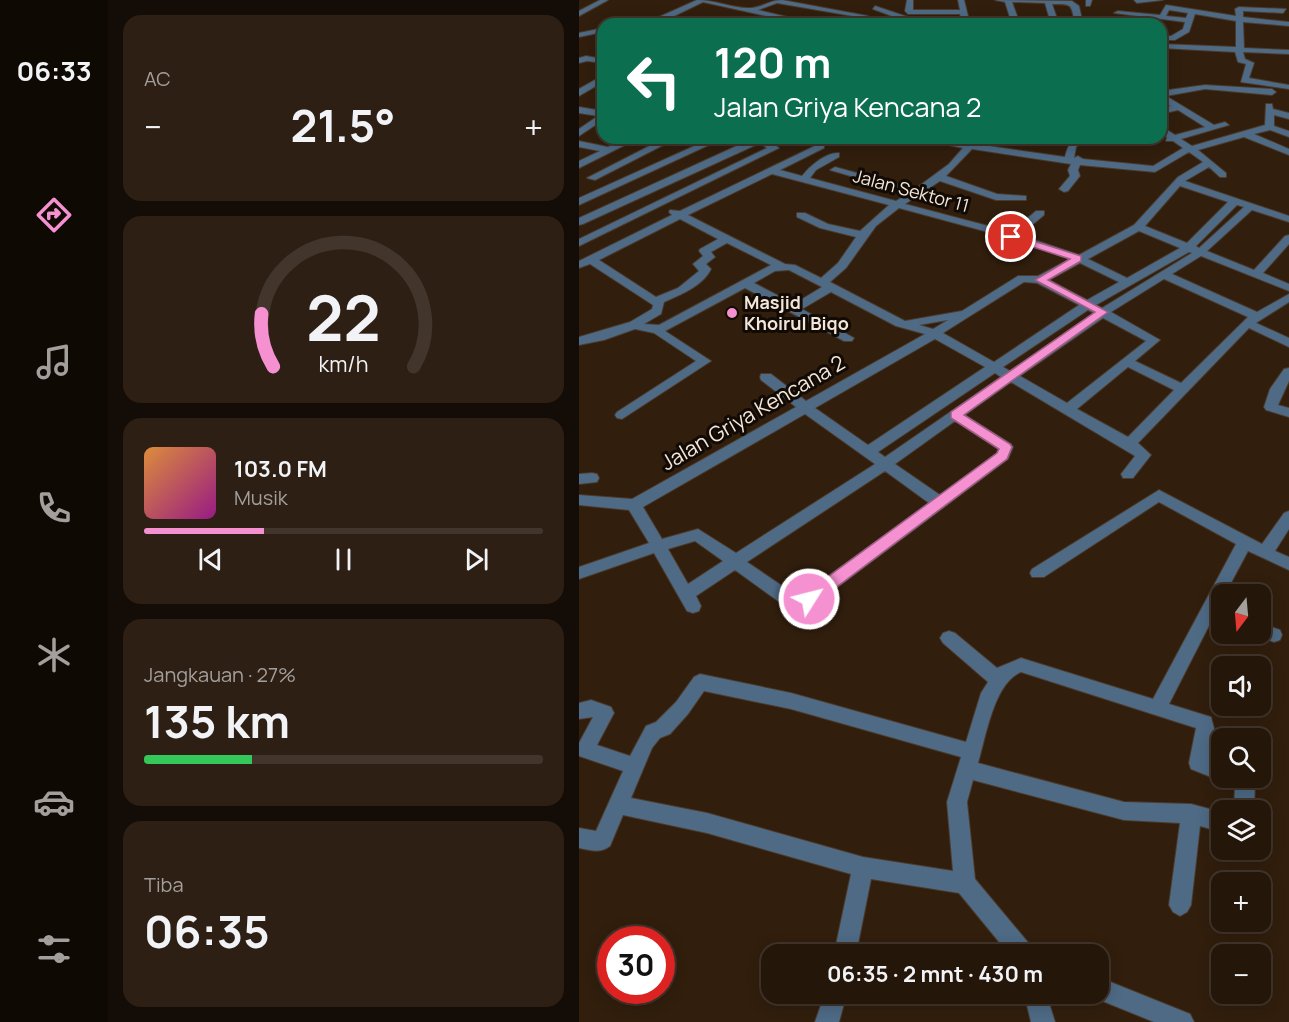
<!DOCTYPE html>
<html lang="id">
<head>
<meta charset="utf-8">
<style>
	body { margin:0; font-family:Manrope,sans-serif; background:#2d1f13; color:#f1f3f6; height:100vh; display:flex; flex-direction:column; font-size:22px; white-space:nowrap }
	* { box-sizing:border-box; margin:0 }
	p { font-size:20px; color:#a39f9c }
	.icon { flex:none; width:33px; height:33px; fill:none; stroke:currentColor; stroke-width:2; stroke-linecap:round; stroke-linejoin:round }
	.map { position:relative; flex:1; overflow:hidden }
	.panel { display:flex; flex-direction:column; gap:15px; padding:15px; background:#140c06; width:471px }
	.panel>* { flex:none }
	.hud { position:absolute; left:18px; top:18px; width:570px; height:126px; border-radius:18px; box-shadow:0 3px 15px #0003,0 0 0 2px #42352b; background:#0b6e4f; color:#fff; overflow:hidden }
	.needle { width:39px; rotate:196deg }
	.buttons { position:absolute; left:632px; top:584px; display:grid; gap:12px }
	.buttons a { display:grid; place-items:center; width:60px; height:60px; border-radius:12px; background:#25160a; box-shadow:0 3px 15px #0003,0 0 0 2px #42352b; font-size:30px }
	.speed { position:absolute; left:18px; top:926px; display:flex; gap:12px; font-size:30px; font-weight:700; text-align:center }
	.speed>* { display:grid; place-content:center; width:78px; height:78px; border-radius:50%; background:#25160a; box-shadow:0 3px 15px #0003,0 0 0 2px #42352b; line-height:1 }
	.speed .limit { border:9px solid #d22; background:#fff; color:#111 }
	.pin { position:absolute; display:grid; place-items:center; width:51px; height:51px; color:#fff; margin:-26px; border:3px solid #fff; border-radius:50%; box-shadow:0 2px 6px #0007 }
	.me { position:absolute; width:66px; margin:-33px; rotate:54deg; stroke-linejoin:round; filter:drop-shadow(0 0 4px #0008) }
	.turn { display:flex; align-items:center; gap:21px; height:126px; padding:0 18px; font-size:27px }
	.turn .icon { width:78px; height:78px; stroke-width:2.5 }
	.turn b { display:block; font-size:42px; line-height:51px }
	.big { font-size:45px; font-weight:700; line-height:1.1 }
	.panel .tile { flex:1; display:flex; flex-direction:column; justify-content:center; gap:9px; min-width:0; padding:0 21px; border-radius:18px; background:#2d1f13 }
	.panel .dial { align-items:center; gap:0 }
	.dial svg { height:156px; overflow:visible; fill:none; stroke:#42352b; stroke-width:7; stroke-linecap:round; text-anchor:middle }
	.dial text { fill:#f1f3f6; stroke:none }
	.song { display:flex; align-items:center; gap:18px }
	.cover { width:72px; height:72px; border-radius:9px; background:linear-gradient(135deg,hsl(30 70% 55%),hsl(310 70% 35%)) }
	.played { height:6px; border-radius:3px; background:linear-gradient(90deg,#f590d1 30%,#42352b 30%) }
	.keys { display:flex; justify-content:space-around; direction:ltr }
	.heat { display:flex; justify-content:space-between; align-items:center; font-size:33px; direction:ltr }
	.charge { height:9px; border-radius:4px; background:linear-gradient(90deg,#34c759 27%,#42352b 0) }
	.trip { position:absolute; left:182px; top:944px; width:348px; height:60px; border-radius:18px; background:#25160a; box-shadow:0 3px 15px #0003,0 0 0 2px #42352b; font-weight:700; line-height:60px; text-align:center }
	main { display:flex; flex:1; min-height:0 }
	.dock { display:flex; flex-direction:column; width:108px; justify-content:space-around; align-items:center; background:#0f0904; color:#a39f9c }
	.dock .icon { width:42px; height:42px }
	.dock .on { color:#f590d1 }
	.dock b { font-size:27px; color:#f1f3f6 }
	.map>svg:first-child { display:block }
</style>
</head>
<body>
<main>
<nav class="dock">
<b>06:33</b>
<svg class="icon on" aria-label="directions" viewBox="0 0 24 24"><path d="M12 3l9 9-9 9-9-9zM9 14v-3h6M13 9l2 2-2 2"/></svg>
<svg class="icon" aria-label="music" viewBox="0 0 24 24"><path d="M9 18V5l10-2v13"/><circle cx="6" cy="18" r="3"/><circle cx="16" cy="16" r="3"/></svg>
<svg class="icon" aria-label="phone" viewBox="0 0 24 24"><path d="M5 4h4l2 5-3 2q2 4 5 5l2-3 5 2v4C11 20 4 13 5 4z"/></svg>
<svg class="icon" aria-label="climate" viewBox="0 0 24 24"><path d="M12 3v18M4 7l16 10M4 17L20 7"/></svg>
<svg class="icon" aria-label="car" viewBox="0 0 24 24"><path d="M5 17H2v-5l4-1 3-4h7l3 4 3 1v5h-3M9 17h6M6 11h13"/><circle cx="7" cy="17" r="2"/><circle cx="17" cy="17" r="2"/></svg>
<svg class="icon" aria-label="filters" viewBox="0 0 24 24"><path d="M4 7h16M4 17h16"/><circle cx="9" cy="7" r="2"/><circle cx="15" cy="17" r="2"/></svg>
</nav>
<section class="panel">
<div class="tile"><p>AC</p>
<div class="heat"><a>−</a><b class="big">21.5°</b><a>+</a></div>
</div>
<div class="tile dial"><svg viewBox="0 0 100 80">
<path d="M14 69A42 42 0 1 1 86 69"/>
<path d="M14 69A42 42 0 0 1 8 42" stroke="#f590d1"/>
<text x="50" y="56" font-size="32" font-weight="700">22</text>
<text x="50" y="72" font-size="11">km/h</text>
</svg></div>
<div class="tile">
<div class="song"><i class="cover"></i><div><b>103.0 FM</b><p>Musik</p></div></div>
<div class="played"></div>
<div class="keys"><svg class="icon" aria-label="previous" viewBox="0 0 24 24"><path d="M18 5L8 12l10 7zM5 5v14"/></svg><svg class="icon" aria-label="pause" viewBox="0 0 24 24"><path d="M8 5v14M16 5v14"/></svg><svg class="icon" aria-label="next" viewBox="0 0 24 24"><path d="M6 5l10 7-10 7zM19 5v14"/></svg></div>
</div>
<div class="tile"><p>Jangkauan · 27%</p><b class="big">135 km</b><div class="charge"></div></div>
<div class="tile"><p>Tiba</p><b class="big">06:35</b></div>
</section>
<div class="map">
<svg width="710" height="1022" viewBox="0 0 710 1022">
	<rect width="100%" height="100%" fill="#311e0d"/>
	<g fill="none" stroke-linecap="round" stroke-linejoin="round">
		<g stroke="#4c3a2a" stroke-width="2">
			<path id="minor" d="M21,0H29L0,16V11Z
				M118,0C136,0 156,9 171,8C182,8 191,0 203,0L289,16L285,18L198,3L179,10L238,24H224L124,2L85,21L53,24L80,17Z
				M328,0H334V10H381L379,0H385L391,24H383L381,14H329L326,11Z
				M416,0L493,1L500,6L504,24H496C492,4 494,4 473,4L480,24H472L466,3L433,2L441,24H433L426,2Z
				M507,0H513L511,6H507Z
				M555,0H584L558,3Z
				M587,5L657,16L656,9L660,7L707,9L704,13L664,11V17L710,22V26L664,22L665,48L710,50V54L664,52L666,59L675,63L670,78L710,85V89L662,82L667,64L659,62L656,52L582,48V44L657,47V21L616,14L610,32L596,40H582V36H592L604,29L606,22L535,13L539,11L581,15ZM590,10L609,13L607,18L587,16Z
				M296,6L344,22L345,24H334L294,9Z
				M279,19L304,24L276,23Z
				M24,28V32L0,37V33Z
				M7,56L24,59V63L8,61L0,63V58Z
				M21,77H24V82L0,96V89Z
				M626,85L693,89L697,92L693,95L626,89L587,96L635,125L646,122L650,125L602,139L613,146L686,125L687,104H693L694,109L710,113V119L695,115V126L710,131V137L691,130L675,134L710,149V155L665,137L619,150L647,173V177H641L630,167L606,181L710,216V222L673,210L628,251L675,270L706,236L710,235V244L684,273L710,284V291L622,256L593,274L678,312L710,294V302L677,323L710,338V347L670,328L559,443L572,455L554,478H544L542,474L556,456L432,382L386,415L432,444L434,447L429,459L236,604L212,608L206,606L156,570L117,596L122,606L120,611L114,613L108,611L75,553L0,579V567L70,543L50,510L0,505V495L53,499L217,407L182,380L181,377L182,374H192L227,401L346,334L317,326L252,292L223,309L275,338L273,341H265L166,288L86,331L132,361L43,419L38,418L36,415L38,412L117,361L75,333L56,329L25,340L0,345V337L51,322L73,309L74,305L11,264L0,268V261L93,215L90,212L91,210L101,211L242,143L245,144V148L201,170L223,176C231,166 247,152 260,153V157L237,170L231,178L317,201L330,193L251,170L256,167L336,189L370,164L384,148L335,138H358L387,143L390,138H400L396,144L486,157C489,144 493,138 508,138L497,147L495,158L499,156L504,159L574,166L604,148L594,141H587L588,137L582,133V126L596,135L626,127L599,110L582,114V108L592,106L582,100V91ZM393,149L492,164L489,170L491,176L480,189L485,192L489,191L501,176L499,170L501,165L576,172L610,152L624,162L599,177L555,225L500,255L441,235L465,215V211H457L432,232L326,204L361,181L417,200H447V196L418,194L367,176ZM193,174L310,205L281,231L249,224L226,213H218V217L241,228L277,237L259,263L242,278L216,265L206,264L109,215ZM601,186L649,202L608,243L566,226ZM658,205L665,207L620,248L617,246ZM320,208L420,235L491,259L459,276H439L383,311L326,321L251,282L267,268L297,226ZM101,219L139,239L121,249L120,251L124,256L114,264L120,271L99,288L77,297L20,260ZM560,231L601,248L548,278L509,259ZM148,243L192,265L80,325L65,324L82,314L85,302C101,295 124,286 132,269L127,264L136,257L132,252ZM610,252L613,253L523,308L517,305ZM501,263L540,282L508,300L470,280ZM210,270L243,287L215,304L175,283L196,271ZM585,279L669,317L602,383L556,361L581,340L532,312ZM445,282L458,283L500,305L415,362L364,333ZM509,310L515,313L431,371L424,367ZM524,318L567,341L488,403L441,376ZM369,320L354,329L340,325ZM356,339L406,367L289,445L236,408ZM549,367L595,390L549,437L498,409ZM416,373L422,377L306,457L299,452ZM226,414L296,464L157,553L119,529L83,539L64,507ZM376,421L419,449L418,453L361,495L316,464ZM306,471L350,503L226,593L215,594L168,562ZM116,541L144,561L109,584L89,549Z
				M0,107L24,111V120L0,136V129L19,116L0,113Z
				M48,138H60L0,168V161L21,151L0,147V141L29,147Z
				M86,138H98L16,180L8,178Z
				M133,138H145L0,205V198Z
				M175,138H186L200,148L0,246V239L188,148L181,143L4,224L0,225V218Z
				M710,368V381L699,405L710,408V417L687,410L685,407L691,389L705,369Z
				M13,473L18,474L20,478L18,482L0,484V474Z
				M580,490L683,544L705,513L710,511V529L696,551L710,557V570L669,551L646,594H642V602L590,704L632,717L636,732L630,758L642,763V777H673L676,782L675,810H655L656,786L649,778L642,781L612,769L610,763L617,728L442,672C415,683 407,736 399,763L545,802L612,804L642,812V832L621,826L612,905L608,912L601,916L594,912L590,905L601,823L545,820L394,780L388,802L396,879L452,946L455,954H430L380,893L292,879L277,954H255L272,874L128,833L44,815L31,846C21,854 12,850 0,848V828L17,831L44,771L0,756V743L14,717L0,719V703L12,700L32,707L35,713L18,745L51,756L67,726L77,722L97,702L115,677L121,674L212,693L387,742L402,693L409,682L364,643L361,638L364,633L370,631L376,633L418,668L442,658L574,699L657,544L580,502L465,577H453L451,573L453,569ZM125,691L212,709L382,757L368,802L374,871L284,857L128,813L52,798L73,748L81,738L91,734L109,714Z
				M681,623L701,630L703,635L701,640L695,642L675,635L674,633H681Z
				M519,977L611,1014L615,1022H575L511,996L510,993H519Z
				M246,993H268L260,1022H236Z
				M445,993H467L476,1022H452Z"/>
		</g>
		<use href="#minor" fill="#4e6a85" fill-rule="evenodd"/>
	</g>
	<path fill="#f590d1" stroke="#9f5e88" stroke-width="1.5" d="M432,234L502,256V261L469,280L529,312L385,415L431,444L433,447L428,459L235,604H224L222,599L224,595L418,453L420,449L372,418V412L516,312L456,280L491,259L429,239L427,237Z"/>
	<circle fill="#f590d1" stroke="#120a04" stroke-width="2" cx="153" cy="313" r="6"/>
	<g text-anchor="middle" stroke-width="6" stroke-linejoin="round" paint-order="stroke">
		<g font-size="18" fill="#f3e6db" stroke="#120a04">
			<text transform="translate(332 191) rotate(15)" y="6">Jalan Sektor 11</text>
		</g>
		<g font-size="18" font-weight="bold" fill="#f3e6db" stroke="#120a04" text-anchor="start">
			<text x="165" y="309">Masjid<tspan x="165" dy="21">Khoirul Biqo</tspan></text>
		</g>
		<g font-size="21" fill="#f3e6db" stroke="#120a04">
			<text transform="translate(174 413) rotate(-30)" y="7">Jalan Griya Kencana 2</text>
		</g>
	</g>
</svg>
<div class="buttons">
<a><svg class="needle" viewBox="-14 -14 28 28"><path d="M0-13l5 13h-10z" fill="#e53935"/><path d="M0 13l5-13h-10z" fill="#a39f9c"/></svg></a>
<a><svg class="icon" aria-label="sound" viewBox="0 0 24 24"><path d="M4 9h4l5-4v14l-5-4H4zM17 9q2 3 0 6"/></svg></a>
<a><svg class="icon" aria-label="search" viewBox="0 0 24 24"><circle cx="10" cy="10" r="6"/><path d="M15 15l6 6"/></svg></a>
<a><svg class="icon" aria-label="layers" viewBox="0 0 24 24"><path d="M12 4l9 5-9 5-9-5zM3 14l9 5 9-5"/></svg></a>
<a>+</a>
<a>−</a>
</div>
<div class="speed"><div class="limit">30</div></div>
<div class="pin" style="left:432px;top:237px;background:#d93025"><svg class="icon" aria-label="arrive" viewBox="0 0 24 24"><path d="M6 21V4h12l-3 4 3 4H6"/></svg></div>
<svg class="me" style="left:230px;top:599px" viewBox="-20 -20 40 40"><circle r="17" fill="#f590d1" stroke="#fff" stroke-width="3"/><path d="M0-11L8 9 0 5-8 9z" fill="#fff"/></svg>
<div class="trip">06:35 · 2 mnt · 430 m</div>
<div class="hud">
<div class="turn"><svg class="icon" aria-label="left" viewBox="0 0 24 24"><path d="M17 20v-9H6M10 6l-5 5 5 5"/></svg><div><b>120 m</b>Jalan Griya Kencana 2</div></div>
</div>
</div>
</main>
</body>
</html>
